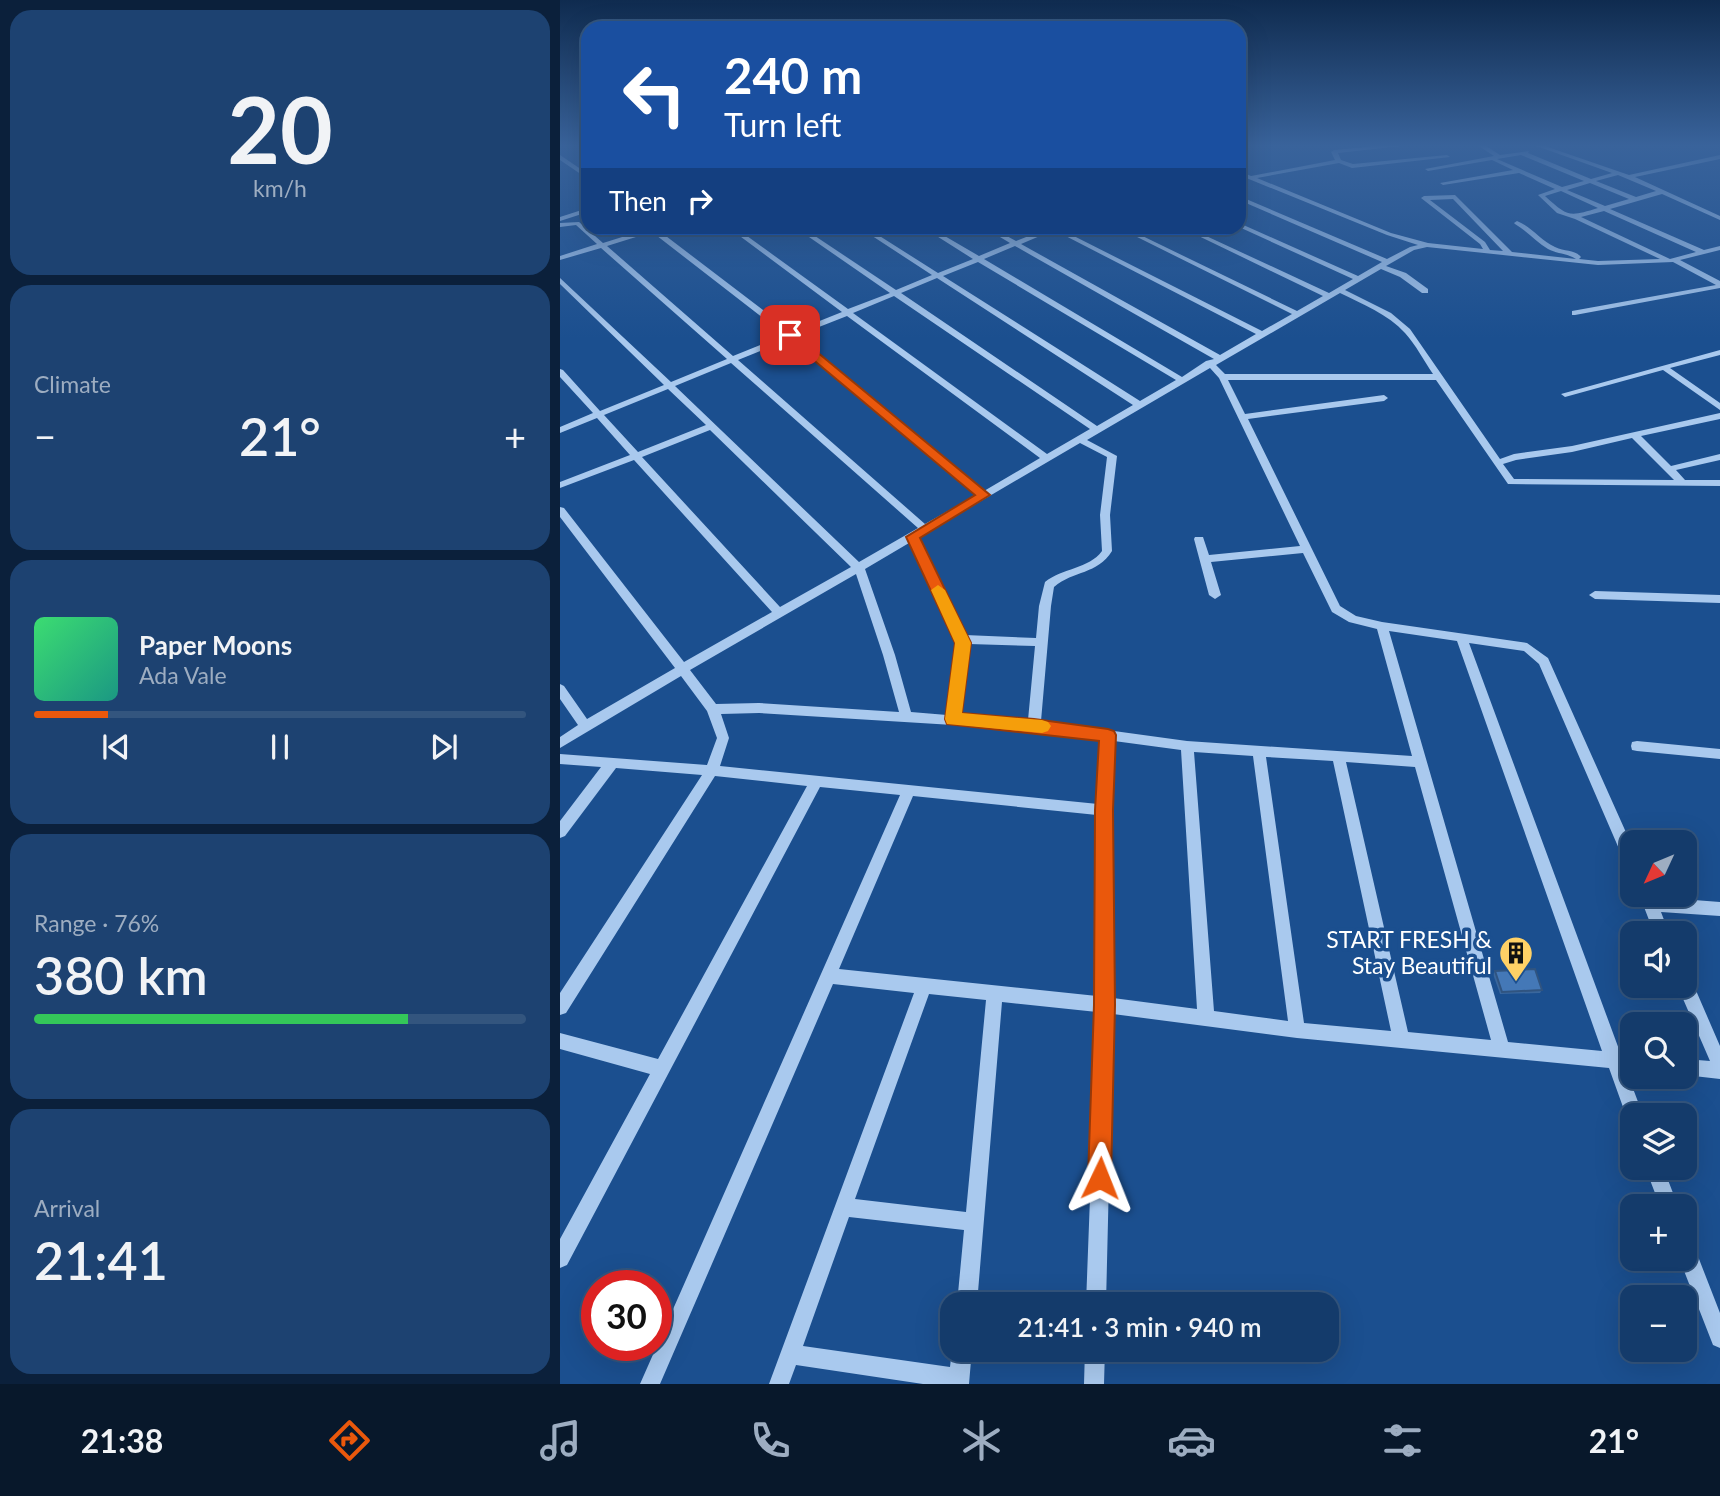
<!DOCTYPE html>
<html lang="en">
<head>
<meta charset="utf-8">
<style>
	body { margin:0; font-family:Lato,sans-serif; background:#1d4271; color:#f1f3f6; height:100vh; display:flex; flex-direction:column; font-size:26px; white-space:nowrap }
	* { box-sizing:border-box; margin:0 }
	p { font-size:23px; color:#9dadc1 }
	.icon { flex:none; width:38px; height:38px; fill:none; stroke:currentColor; stroke-width:2; stroke-linecap:round; stroke-linejoin:round }
	.map { position:relative; flex:1; overflow:hidden }
	.side { display:flex; flex-direction:column; gap:10px; padding:10px; background:#0b203b; width:560px }
	.side>* { flex:none }
	.banner { position:absolute; left:21px; top:21px; width:665px; height:214px; border-radius:21px; box-shadow:0 7px 28px #0002,0 0 0 2px #33557e; background:#1a4fa0; color:#fff; overflow:hidden }
	.needle { width:46px; rotate:226deg }
	.tools { position:absolute; left:1060px; top:830px; display:grid; gap:14px }
	.tools a { display:grid; place-items:center; width:77px; height:77px; border-radius:14px; background:#143b6b; box-shadow:0 7px 28px #0002,0 0 0 2px #33557e; font-size:35px }
	.speed { position:absolute; left:21px; top:1270px; display:flex; gap:14px; font-size:35px; font-weight:700; text-align:center }
	.speed>* { display:grid; place-content:center; width:91px; height:91px; border-radius:50%; background:#143b6b; box-shadow:0 7px 28px #0002,0 0 0 2px #33557e; line-height:1 }
	.speed .limit { border:10px solid #d22; background:#fff; color:#111 }
	.pin { position:absolute; display:grid; place-items:center; width:60px; height:60px; color:#fff; margin:-30px; border-radius:14px; box-shadow:0 4px 10px #0006 }
	.me { position:absolute; width:77px; margin:-38px; rotate:2deg; stroke-linejoin:round; filter:drop-shadow(0 0 5px #0008) }
	.turn { display:flex; align-items:center; gap:24px; height:147px; padding:0 28px; font-size:32px }
	.turn .icon { width:91px; height:91px; stroke-width:2.5 }
	.turn b { display:block; font-size:49px; line-height:60px }
	.then { display:flex; align-items:center; height:66px; padding:0 28px; background:#0003; gap:14px; font-size:26px }
	.big { font-size:52px; font-weight:600; line-height:1.1 }
	.side .tile { flex:1; display:flex; flex-direction:column; justify-content:center; gap:10px; min-width:0; padding:0 24px; border-radius:21px; background:#1d4271 }
	.side .dial { align-items:center; gap:0 }
	.dial b { font-size:91px; line-height:1 }
	.song { display:flex; align-items:center; gap:21px }
	.cover { width:84px; height:84px; border-radius:10px; background:linear-gradient(135deg,hsl(140 70% 55%),hsl(170 70% 35%)) }
	.played { height:7px; border-radius:4px; background:linear-gradient(90deg,#ea580c 15%,#33557e 15%) }
	.keys { display:flex; justify-content:space-around; direction:ltr }
	.heat { display:flex; justify-content:space-between; align-items:center; font-size:38px; direction:ltr }
	.charge { height:10px; border-radius:5px; background:linear-gradient(90deg,#34c759 76%,#33557e 0) }
	.trip { position:absolute; left:380px; top:1292px; width:399px; height:70px; border-radius:21px; background:#143b6b; box-shadow:0 7px 28px #0002,0 0 0 2px #33557e; font-weight:600; line-height:70px; text-align:center }
	.tab-bar { display:flex; height:112px; justify-content:space-around; align-items:center; background:#08182b; color:#9dadc1 }
	.tab-bar .icon { width:49px; height:49px }
	.tab-bar .current { color:#ea580c }
	.tab-bar b { font-size:32px; color:#f1f3f6 }
	main { display:flex; flex:1; min-height:0 }
	.map>svg:first-child { display:block }
</style>
</head>
<body>
<main>
<section class="side">
<div class="tile dial"><b>20</b><p>km/h</p></div>
<div class="tile"><p>Climate</p>
<div class="heat"><a>−</a><b class="big">21°</b><a>+</a></div>
</div>
<div class="tile">
<div class="song"><i class="cover"></i><div><b>Paper Moons</b><p>Ada Vale</p></div></div>
<div class="played"></div>
<div class="keys"><svg class="icon" aria-label="previous" viewBox="0 0 24 24"><path d="M18 5L8 12l10 7zM5 5v14"/></svg><svg class="icon" aria-label="pause" viewBox="0 0 24 24"><path d="M8 5v14M16 5v14"/></svg><svg class="icon" aria-label="next" viewBox="0 0 24 24"><path d="M6 5l10 7-10 7zM19 5v14"/></svg></div>
</div>
<div class="tile"><p>Range · 76%</p><b class="big">380 km</b><div class="charge"></div></div>
<div class="tile"><p>Arrival</p><b class="big">21:41</b></div>
</section>
<div class="map">
<svg width="1160" height="1384" viewBox="0 0 1160 1384">
	<rect width="100%" height="100%" fill="#1b4f8f"/>
	<g fill="none" stroke-linecap="round" stroke-linejoin="round">
		<path fill="#a9c9ee" fill-rule="evenodd" d="M839,144H859L778,153L781,160L793,164L887,155L890,157L792,168L779,163L697,178L831,233L868,243L923,249L920,244L861,198L864,196L895,195L952,252L1016,259C1007,253 997,254 988,249C976,242 967,231 955,224L954,223L957,221C972,227 981,241 995,247C1005,252 1014,249 1021,257L1019,259L1038,261L1100,259L1015,219L997,213L978,195L995,189L959,173L883,185L880,183L953,170L932,160L868,171L865,169L934,156L916,144H923L940,155L969,151L968,153L1031,179L1052,173L971,144H979L1069,175L1160,155V159L1075,177L1160,216V220L1102,194L1050,209L1144,250L1160,246V250L1120,260L1160,281V288L1015,315H1012V311L1156,285L1113,262L1038,265L867,247L854,250L826,266L846,273L868,289V293H862L840,277L821,269L785,290L831,313L850,329L940,459L954,454L1012,446L1160,413V419L1081,436L1111,466L1160,454V460L1116,470L1125,480H1160V486L948,484L876,380H668L685,414L824,395L828,398L824,401L688,419L780,606L796,616L822,622L967,643L988,658L1073,848V871L1068,870L1066,865L979,664L964,651L909,643L1060,1052L1073,1054V1070H1066L1083,1115H1073V1123L1068,1121L1049,1068L737,1038L553,1014L546,1304H526L537,1012L442,1002L417,1304H397L404,1230L289,1217L243,1346L390,1367L392,1349H412L409,1384H363L236,1365L229,1384H209L354,993L273,984L100,1384H80L340,795L260,787L7,1265L0,1268V1239L90,1074L0,1049V1033L98,1059L247,786L155,776L6,1013L0,1015V993L142,775L56,768L5,836L0,838V821L41,767L0,764V754L147,765L157,738L147,711L121,676L0,748V737L18,725L0,699V684L4,686L27,719L115,668L0,517V507L4,508L124,662L212,612L74,460L0,488V482L70,455L37,418L0,433V427L33,413L0,377V369L3,370L40,411L104,385L0,284V278L111,382L167,359L41,248L0,260V256L37,244L16,225L0,227V223L19,222L43,243L91,228H101L98,230L232,332L282,312L169,228H176L288,309L330,293L236,228H243L336,290L372,275L300,228H307L378,273L413,259L364,228H371L419,256L450,243L425,228H432L456,241L489,228H498L702,331L732,314L559,228H566L737,311L763,296L622,228H629L769,293L793,279L679,227V223L798,276L822,262L679,200V196L827,259L850,247L858,245L827,235L679,175V171L691,176L775,160L771,152L774,150ZM961,155L1024,181L1002,187L937,159ZM1058,175L1096,191L1076,197L1036,181ZM1030,183L1069,199L1045,206L1007,190ZM1001,191L1038,208C1009,217 1008,217 985,196ZM893,199L943,251L930,250L925,242L870,200ZM1044,211L1136,252L1110,259L1021,217ZM494,230L696,334L660,355L461,244ZM92,232L225,335L173,356L47,246ZM455,246L654,359L646,361L622,377L424,259ZM418,262L616,380L580,401L383,276ZM377,278L573,405L537,426L341,293ZM780,293C802,304 828,314 845,333C856,345 864,361 873,374H665L656,365ZM334,296L530,429L487,454L293,313ZM287,316L480,458L424,491L236,336ZM230,339L416,495L365,524L178,360ZM171,363L358,528L299,562L115,386ZM650,368L659,378L740,546L649,555L643,537H635L634,539L649,595L655,599L661,595L651,562L743,553L772,612L789,622L817,629L852,756L627,741L481,721L491,606L494,587C514,570 537,575 552,551L550,515L557,456L527,440ZM108,389L146,425L78,452L44,415ZM150,430L291,567L220,607L82,457ZM1072,438L1114,480L954,479L943,464L956,460L1012,452ZM520,443L547,457L540,515L542,551C529,569 502,568 485,582L479,606L476,638L405,635L358,538ZM349,543L397,643L387,715L351,712L335,655L305,569ZM296,574L323,655L339,712L199,703L156,704L130,670ZM829,631L897,641L1042,1051L948,1042ZM409,644L475,646L468,720L400,715ZM199,713L474,730L541,739L538,804L160,766L169,738L161,714ZM554,741L621,750L637,1009L553,998L551,810ZM634,752L693,756L728,1021L654,1011ZM706,757L773,761L831,1031L744,1023ZM786,762L855,767L931,1040L848,1032ZM353,796L537,815V996L279,969ZM369,994L426,1000L406,1212L295,1199Z
			M0,155L28,174V179L0,160Z
			M28,208V212L0,221V217Z
			M1160,350V355L1110,368L1160,403V410L1103,370L1005,397L1001,394Z
			M1035,591L1160,595V603L1035,599L1029,595Z
			M1077,741L1160,749V759L1077,751L1072,750L1071,746L1072,742Z
			M1079,894H1093L1095,897L1160,902V916L1101,912L1109,933H1094Z
			M1125,977L1131,979L1160,1046V1079L1125,1075V1059L1150,1061L1117,985H1125Z
			M1085,1167H1103L1118,1206H1100Z
			M1125,1239L1132,1241L1160,1313V1348L1153,1345L1119,1258H1125Z
			M525,1349H545L544,1384H524Z"/>
	</g>
	<path fill="#3a679d" d="M935,971L982,990L980,993L940,994L933,974Z"/>
	<path fill="#4478b7" stroke="#305480" stroke-width="2" d="M975,969L982,990L942,992L935,971Z"/>
	<linearGradient id="sky" x2="0" y2="1"><stop stop-color="#0f2b4f"/><stop offset="0.43" stop-color="#39639b"/><stop offset="1" stop-color="#39639b" stop-opacity="0"/></linearGradient>
	<rect width="1160" height="338" fill="url(#sky)"/>
	<path fill="#ea580c" stroke="#983908" stroke-width="2" d="M226,333H234L430,495L360,538L411,643L402,713L474,719L548,729L554,731L556,735L553,810L555,1005L551,1178L548,1187L540,1190L531,1187L528,1178L534,1005L535,810L539,741L387,724L385,719L395,643L346,537L415,495L226,337Z"/>
	<path fill="#f59e0b" d="M378,585L385,590L411,643L402,713L482,720L488,722L491,726L488,731L482,733L387,724L385,719L395,643L371,590Z"/>
	<defs>
		<g id="building-pin" transform="scale(1.75)"><path d="M0 17L-7.5 6A9.5 9.5 0 1 1 7.5 6Z" fill="#ffd166" stroke="#1b4f8f"/><path d="M-4-6H4V6H1V3H-1V6H-4ZM-2.5-4.3h1.7v1.8h-1.7ZM.8-4.3h1.7v1.8H.8ZM-2.5-1h1.7V.8h-1.7ZM.8-1h1.7V.8H.8Z" fill="#111"/></g>
	</defs>
	<g fill-rule="evenodd">
		<use href="#building-pin" x="956" y="953"/>
	</g>
	<g text-anchor="middle" stroke-width="7" stroke-linejoin="round" paint-order="stroke">
		<g font-size="23" fill="#fff" stroke="#1b4f8f" text-anchor="end">
			<text x="932" y="948">START FRESH &amp;<tspan x="932" dy="26">Stay Beautiful</tspan></text>
		</g>
	</g>
</svg>
<div class="tools">
<a><svg class="needle" viewBox="-14 -14 28 28"><path d="M0-13l5 13h-10z" fill="#e53935"/><path d="M0 13l5-13h-10z" fill="#9dadc1"/></svg></a>
<a><svg class="icon" aria-label="sound" viewBox="0 0 24 24"><path d="M4 9h4l5-4v14l-5-4H4zM17 9q2 3 0 6"/></svg></a>
<a><svg class="icon" aria-label="search" viewBox="0 0 24 24"><circle cx="10" cy="10" r="6"/><path d="M15 15l6 6"/></svg></a>
<a><svg class="icon" aria-label="layers" viewBox="0 0 24 24"><path d="M12 4l9 5-9 5-9-5zM3 14l9 5 9-5"/></svg></a>
<a>+</a>
<a>−</a>
</div>
<div class="speed"><div class="limit">30</div></div>
<div class="pin" style="left:230px;top:335px;background:#d93025"><svg class="icon" aria-label="arrive" viewBox="0 0 24 24"><path d="M6 21V4h12l-3 4 3 4H6"/></svg></div>
<svg class="me" style="left:540px;top:1178px" viewBox="-20 -20 40 40"><path d="M0-17L14 15 0 8-14 15z" fill="#ea580c" stroke="#fff" stroke-width="4"/></svg>
<div class="trip">21:41 · 3 min · 940 m</div>
<div class="banner">
<div class="turn"><svg class="icon" aria-label="left" viewBox="0 0 24 24"><path d="M17 20v-9H6M10 6l-5 5 5 5"/></svg><div><b>240 m</b>Turn left</div></div>
<div class="then">Then<svg class="icon" aria-label="right" viewBox="0 0 24 24"><path d="M7 20v-9h11M14 6l5 5-5 5"/></svg></div>
</div>
</div>
</main>
<nav class="tab-bar">
<b>21:38</b>
<svg class="icon current" aria-label="directions" viewBox="0 0 24 24"><path d="M12 3l9 9-9 9-9-9zM9 14v-3h6M13 9l2 2-2 2"/></svg>
<svg class="icon" aria-label="music" viewBox="0 0 24 24"><path d="M9 18V5l10-2v13"/><circle cx="6" cy="18" r="3"/><circle cx="16" cy="16" r="3"/></svg>
<svg class="icon" aria-label="phone" viewBox="0 0 24 24"><path d="M5 4h4l2 5-3 2q2 4 5 5l2-3 5 2v4C11 20 4 13 5 4z"/></svg>
<svg class="icon" aria-label="climate" viewBox="0 0 24 24"><path d="M12 3v18M4 7l16 10M4 17L20 7"/></svg>
<svg class="icon" aria-label="car" viewBox="0 0 24 24"><path d="M5 17H2v-5l4-1 3-4h7l3 4 3 1v5h-3M9 17h6M6 11h13"/><circle cx="7" cy="17" r="2"/><circle cx="17" cy="17" r="2"/></svg>
<svg class="icon" aria-label="filters" viewBox="0 0 24 24"><path d="M4 7h16M4 17h16"/><circle cx="9" cy="7" r="2"/><circle cx="15" cy="17" r="2"/></svg>
<b>21°</b>
</nav>
</body>
</html>
